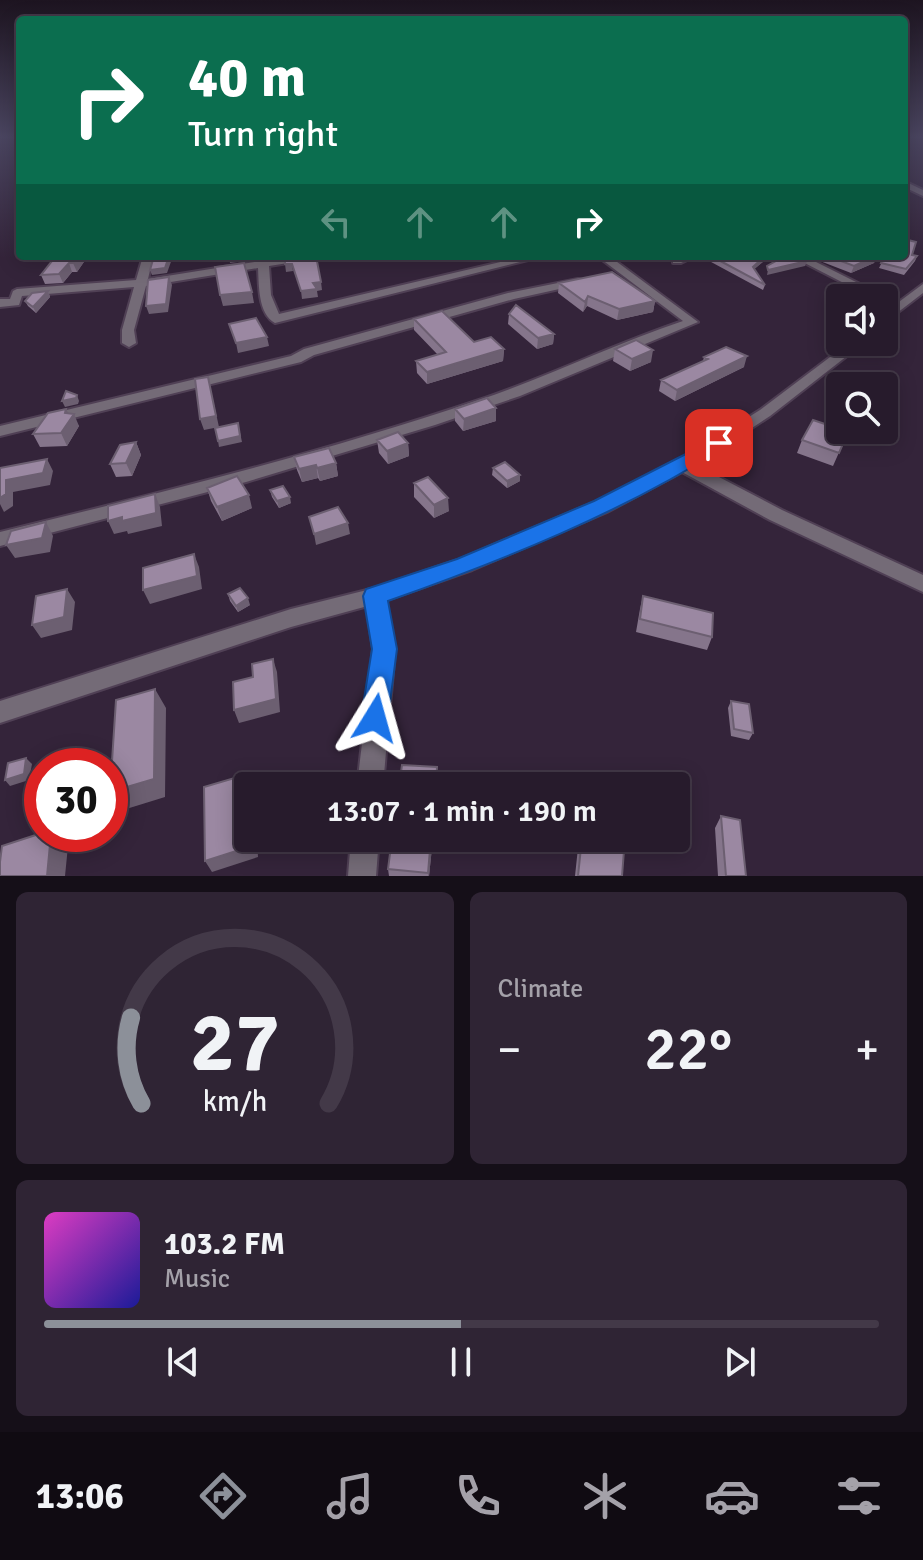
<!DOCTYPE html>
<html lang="en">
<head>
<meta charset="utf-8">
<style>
	body { margin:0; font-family:Signika,sans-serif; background:#2f2434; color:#f1f3f6; height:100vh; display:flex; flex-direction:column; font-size:30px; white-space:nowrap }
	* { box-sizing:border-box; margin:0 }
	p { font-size:26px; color:#a4a1a9 }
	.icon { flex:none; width:44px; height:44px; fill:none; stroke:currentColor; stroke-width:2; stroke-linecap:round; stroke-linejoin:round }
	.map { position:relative; height:876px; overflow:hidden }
	.drawer { display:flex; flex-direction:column; gap:16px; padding:16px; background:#150f18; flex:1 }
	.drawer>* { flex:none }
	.top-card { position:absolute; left:16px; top:16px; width:892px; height:244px; border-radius:8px; box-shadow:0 4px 20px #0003,0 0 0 2px #433948; background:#0b6e4f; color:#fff; overflow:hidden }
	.controls { position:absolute; left:826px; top:284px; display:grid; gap:16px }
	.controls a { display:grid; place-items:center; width:72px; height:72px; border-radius:8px; background:#271b2c; box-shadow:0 4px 20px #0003,0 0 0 2px #433948; font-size:40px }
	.speed { position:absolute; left:24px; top:748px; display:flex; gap:16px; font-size:40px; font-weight:700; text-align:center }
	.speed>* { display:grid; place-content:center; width:104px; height:104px; border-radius:50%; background:#271b2c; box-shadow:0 4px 20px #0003,0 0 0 2px #433948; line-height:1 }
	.speed .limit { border:12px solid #d22; background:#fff; color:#111 }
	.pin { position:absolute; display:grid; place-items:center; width:68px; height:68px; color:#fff; margin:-34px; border-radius:16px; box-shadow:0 4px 12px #0006 }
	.me { position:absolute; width:88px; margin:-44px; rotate:8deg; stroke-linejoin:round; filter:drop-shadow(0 0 6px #0008) }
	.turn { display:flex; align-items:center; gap:28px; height:168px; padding:0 40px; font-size:36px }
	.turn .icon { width:104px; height:104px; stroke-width:2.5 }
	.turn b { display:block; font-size:56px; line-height:68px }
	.lanes { display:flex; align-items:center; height:76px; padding:0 40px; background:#0003; justify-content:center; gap:40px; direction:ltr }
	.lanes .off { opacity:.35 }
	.big { font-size:60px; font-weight:600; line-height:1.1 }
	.drawer .card { flex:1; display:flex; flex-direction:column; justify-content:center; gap:12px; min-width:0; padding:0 28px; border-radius:12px; background:#2f2434 }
	.drawer .dial { align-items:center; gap:0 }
	.dial svg { height:208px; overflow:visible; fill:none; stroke:#433948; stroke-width:7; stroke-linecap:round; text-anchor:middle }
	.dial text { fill:#f1f3f6; stroke:none }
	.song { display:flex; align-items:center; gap:24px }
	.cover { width:96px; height:96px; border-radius:12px; background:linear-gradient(135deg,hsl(310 70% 55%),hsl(240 70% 35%)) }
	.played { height:8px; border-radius:4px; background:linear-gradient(90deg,#8c9099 50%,#433948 50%) }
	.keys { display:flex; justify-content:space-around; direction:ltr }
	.heat { display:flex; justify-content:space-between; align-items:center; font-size:44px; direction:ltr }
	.drawer .tiles { flex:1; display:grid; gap:16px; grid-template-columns:1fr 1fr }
	.card:last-child { grid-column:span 2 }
	.trip { position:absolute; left:234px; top:772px; width:456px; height:80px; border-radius:8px; background:#271b2c; box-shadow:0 4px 20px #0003,0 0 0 2px #433948; font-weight:600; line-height:80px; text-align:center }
	.tab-bar { display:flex; height:128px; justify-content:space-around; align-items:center; background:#100b12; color:#a4a1a9 }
	.tab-bar .icon { width:56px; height:56px }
	.tab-bar .on { color:#8c9099 }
	.tab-bar b { font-size:36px; color:#f1f3f6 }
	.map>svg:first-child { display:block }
</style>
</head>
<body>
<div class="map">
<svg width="923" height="876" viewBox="0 0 923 876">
	<rect width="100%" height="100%" fill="#34243a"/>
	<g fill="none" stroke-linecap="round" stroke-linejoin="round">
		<g stroke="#504055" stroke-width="4">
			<path id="minor" d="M143,256L153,257L148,279L293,256H319L314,259L269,266L271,295L279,314L526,256H544L275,323C258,314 259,285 258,268L146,286L134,330L136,343L129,347L122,343V330L134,287L22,296L19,305L0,307V299H10L13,291L17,289L136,280Z
				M597,256H609L698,322L520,396L435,425L246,482L0,546V532C161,493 322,453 479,400C548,377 614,344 683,321Z
				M680,256H695L681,263H673V259Z
				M791,256H804L888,298L884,301V298H873Z
				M578,279L582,280V284L514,299L314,355L301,362L0,436V426L291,356L304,349L508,293Z
				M375,588L382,590L385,596L395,649L383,786H357L373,649L365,596L368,590Z
				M351,838H379L376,876H348Z"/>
		</g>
		<g stroke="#504055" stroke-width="4">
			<path id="tertiary" d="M904,181L923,190V196L904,187Z
				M923,284V293L884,323V313Z
				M850,342H865L770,416L696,465L782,510L923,575V592L770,520L682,472L607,512L472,570L375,604L291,627L0,723V701L291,609L375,588L458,560L595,502L693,452L760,410Z"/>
		</g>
		<use href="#minor" fill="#746b77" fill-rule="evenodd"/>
		<use href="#tertiary" fill="#746b77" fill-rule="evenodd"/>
	</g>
	<path fill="#85758b" d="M912,255L917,256L915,261L904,275L879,268L885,256Z
		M88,256L77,272H72L63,283L45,284L41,275Z
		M700,256H770L754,269L765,285L763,290Z
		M807,256H877L874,263L851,273Z
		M559,283L655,301L653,312L617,320L587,306L583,312L558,293Z
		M48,291L50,297L36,313L28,306L25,301Z
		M509,314L554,334L553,344L537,349L508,324Z
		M414,319L474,342L504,349L503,361L427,384L417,373L416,361L438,355L414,330Z
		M615,349L651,362L630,371L613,361Z
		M704,357L744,367L675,401L659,391L661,380L703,361Z
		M496,408V421L463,431L455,421V409Z
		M69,413L79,426L67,446L40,447L33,434Z
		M848,432L833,466L797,453L802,440Z
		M377,440L408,443L409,456L388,464L379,453Z
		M136,442L141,455L132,476L116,477L110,464Z
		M294,457L336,463L338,476L320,481L318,478L302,482L297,470Z
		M493,468L520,475V481L507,488L492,475Z
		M414,483L449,511L434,518L414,497Z
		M207,488L252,508L222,521L211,501Z
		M270,490L291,503L279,508L272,497Z
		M228,594L250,605L238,612L230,601Z
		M643,596L712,637L707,650L636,632L640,609Z
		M731,701L753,733L749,740L731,736L728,708Z
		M721,816L746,876H718L715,828Z
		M392,838H433L429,876H389L388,869Z
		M579,838H625L622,876H575Z"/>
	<path fill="#6c5f71" d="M78,256H88L77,272L73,263Z
		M169,256H171L172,259L167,273L152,275L150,270Z
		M240,256H251L252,260L230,263L229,258Z
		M765,256H770L751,272L753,267Z
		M877,256L874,263L851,273L854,266Z
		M807,261L805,266L767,275L768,270Z
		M69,263L72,272L63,283L59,274Z
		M285,264H292L293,271L286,272Z
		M169,277L172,285L168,312L149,314L146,306Z
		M321,282L322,290L317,291L318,297L302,299L301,291L313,283Z
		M48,291L50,297L36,313L33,307Z
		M252,292L254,303L223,306L220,295Z
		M588,296L587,306L583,312L585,302Z
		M655,301L653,312L617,320L619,309Z
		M554,334L553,344L537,349L538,338Z
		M267,337L269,346L238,353L236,343Z
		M504,349L503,361L427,384V372Z
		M653,350L651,362L630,371L632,359Z
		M747,356L744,367L675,401L677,390Z
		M208,377L219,427L204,430L200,419Z
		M77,395L79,401L78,404L65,407L62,401Z
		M496,408V421L463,431L464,419Z
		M66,409L71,418L74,414L79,426L67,446L61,433Z
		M238,423L242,442L219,447L218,441Z
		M136,442L141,455L132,476L126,463Z
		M408,443L409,456L388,464L387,451Z
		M47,459L53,471L50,485L13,492V506L4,512L0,504V498L6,480Z
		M336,463L338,476L320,481L317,468Z
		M316,465L318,478L302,482L299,469Z
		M520,475V481L507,488V481Z
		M155,494L160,507L162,526L128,534L127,531L114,534L108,521Z
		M249,495L252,508L222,521L217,507Z
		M290,497L291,503L279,508L277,501Z
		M448,498L449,511L434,518V505Z
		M46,522L53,536L50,552L15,558L6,545Z
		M348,523L350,534L316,545L314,534Z
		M194,554L199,567L202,589L150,604L143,590Z
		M67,589L75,602L72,630L41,638L32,625Z
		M248,598L250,605L238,612L236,606Z
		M273,659L277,672L280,712L239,723L234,710Z
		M155,689L166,708L165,797L123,810L110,792Z
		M26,758L32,764L29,780L10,786L5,780Z
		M248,774L253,786H248Z
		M51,834H56L68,846L65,876H47Z
		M252,838H257L258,857L212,872L205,861Z
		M431,838H433L429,876H428Z"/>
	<path fill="#9b88a2" stroke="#6c5f71" stroke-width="2" d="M904,239L916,242L912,255L917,256L906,269L881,263L885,256H904Z
		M56,256H78L73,263H69L59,274L41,275Z
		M154,256H169L165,268L150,270Z
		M301,256H316L321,282L313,283L317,289L301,291L292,264H285V259Z
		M711,256H765L753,267L765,285Z
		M785,256H797L807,261L768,270L767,266Z
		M828,256H876L854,266Z
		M244,263L252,292L220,295L215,267Z
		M612,272L655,301L619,309L588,296L585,302L559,283Z
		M169,277L166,304L146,306L148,280Z
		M48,291L33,307L25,301L32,293Z
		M516,305L554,334L538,338L509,314Z
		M442,311L474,342L491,337L504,349L427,372L416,361L446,352L414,319Z
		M256,318L267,337L236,343L229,324Z
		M636,340L653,350L632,359L615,349Z
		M726,347L747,356L677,390L661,380L708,359L704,357Z
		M208,377L216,416L200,419L195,379Z
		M66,391L77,395L76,398L62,401Z
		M487,398L496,408L464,419L455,409Z
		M66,409L65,413L74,414L61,433L33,434L48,413Z
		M813,420L840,429V430L848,432L839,453L802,440Z
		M238,423L240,436L218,441L215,428Z
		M398,432L408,443L387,451L377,440Z
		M136,442L126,463L110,464L120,445Z
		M329,448L336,463L317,468L316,465L299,469L294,457Z
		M47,459L43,473L6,480V494L0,498V468Z
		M505,462L520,475L507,481L493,468Z
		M237,476L249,495L217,507L207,488Z
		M428,477L448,498L434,505L414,483Z
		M283,486L290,497L277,501L270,490Z
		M155,494L156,513L122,521V517L108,521V506Z
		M338,507L348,523L314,534L309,517Z
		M46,522L42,538L6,545L11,531Z
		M194,554L197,576L143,590V568Z
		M240,588L248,598L236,606L228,594Z
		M67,589L64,617L32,625L36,596Z
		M643,596L713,613L712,637L640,619Z
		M273,659L276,699L234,710L233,682L253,677L252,664Z
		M155,689L154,779L110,792L116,700Z
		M731,701L749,704L753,733L734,729Z
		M26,758L24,774L5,780L8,763Z
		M402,765L437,767L436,786H399Z
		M248,774V838H252V846L205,861L204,787Z
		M721,816L740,820L746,876H726Z
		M42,833V834H51L47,876H0V862L2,846Z
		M392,838H431L428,873L388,869Z
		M582,838H625L622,876H578Z"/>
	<linearGradient id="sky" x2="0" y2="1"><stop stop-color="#1d1420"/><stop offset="0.53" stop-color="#4a4560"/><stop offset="1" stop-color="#4a4560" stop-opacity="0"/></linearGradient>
	<rect width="923" height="258" fill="url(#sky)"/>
	<path fill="#1a73e8" stroke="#114b97" stroke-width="2" d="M719,437L728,443L725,447C621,513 504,560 388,601L397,649L388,718L384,728L375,731L365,728L361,718L372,649L363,596L366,589L457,559L594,501Z"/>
</svg>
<div class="controls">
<a><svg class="icon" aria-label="sound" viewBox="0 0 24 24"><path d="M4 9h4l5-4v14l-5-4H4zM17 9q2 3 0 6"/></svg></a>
<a><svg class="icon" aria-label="search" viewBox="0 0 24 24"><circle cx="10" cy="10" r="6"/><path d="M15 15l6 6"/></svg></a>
</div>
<div class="speed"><div class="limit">30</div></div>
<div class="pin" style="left:719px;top:443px;background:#d93025"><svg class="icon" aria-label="arrive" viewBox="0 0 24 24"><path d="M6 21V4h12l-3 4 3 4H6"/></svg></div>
<svg class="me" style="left:375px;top:718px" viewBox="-20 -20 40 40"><path d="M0-17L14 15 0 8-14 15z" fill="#1a73e8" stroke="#fff" stroke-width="4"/></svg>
<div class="trip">13:07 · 1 min · 190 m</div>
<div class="top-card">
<div class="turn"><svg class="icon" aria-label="right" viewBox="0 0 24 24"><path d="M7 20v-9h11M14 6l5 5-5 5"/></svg><div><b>40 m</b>Turn right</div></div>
<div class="lanes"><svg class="icon off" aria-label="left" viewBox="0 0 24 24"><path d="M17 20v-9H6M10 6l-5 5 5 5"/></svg><svg class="icon off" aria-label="ahead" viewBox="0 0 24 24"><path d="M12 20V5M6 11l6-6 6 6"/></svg><svg class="icon off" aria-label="ahead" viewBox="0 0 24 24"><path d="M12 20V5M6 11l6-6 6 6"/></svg><svg class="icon" aria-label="right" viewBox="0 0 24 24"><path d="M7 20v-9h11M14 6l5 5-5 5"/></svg></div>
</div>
</div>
<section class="drawer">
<div class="tiles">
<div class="card dial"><svg viewBox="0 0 100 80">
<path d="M14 69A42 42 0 1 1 86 69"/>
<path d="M14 69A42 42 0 0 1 10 36" stroke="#8c9099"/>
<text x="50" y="56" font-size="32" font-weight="700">27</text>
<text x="50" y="72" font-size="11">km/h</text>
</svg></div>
<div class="card"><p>Climate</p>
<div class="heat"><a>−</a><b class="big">22°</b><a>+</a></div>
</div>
<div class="card">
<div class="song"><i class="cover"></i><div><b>103.2 FM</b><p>Music</p></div></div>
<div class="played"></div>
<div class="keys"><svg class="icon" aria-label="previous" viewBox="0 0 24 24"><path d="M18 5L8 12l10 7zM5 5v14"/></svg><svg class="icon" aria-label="pause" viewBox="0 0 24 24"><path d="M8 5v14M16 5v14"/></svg><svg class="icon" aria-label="next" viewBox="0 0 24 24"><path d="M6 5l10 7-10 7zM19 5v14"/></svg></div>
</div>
</div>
</section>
<nav class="tab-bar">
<b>13:06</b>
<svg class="icon on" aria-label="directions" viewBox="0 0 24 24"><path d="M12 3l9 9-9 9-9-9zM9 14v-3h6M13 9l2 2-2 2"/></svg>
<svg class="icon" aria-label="music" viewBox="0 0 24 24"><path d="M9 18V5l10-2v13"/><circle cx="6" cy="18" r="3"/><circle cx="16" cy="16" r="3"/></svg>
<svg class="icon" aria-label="phone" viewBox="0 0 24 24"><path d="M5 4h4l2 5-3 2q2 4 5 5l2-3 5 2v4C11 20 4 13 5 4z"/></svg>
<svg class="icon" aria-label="climate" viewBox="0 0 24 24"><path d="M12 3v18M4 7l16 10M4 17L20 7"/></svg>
<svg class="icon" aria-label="car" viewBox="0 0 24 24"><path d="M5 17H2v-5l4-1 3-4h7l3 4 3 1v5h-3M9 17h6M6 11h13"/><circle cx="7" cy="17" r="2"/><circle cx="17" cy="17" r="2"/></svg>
<svg class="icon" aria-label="filters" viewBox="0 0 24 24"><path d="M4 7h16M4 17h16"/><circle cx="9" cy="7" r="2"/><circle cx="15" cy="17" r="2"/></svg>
</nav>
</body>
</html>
